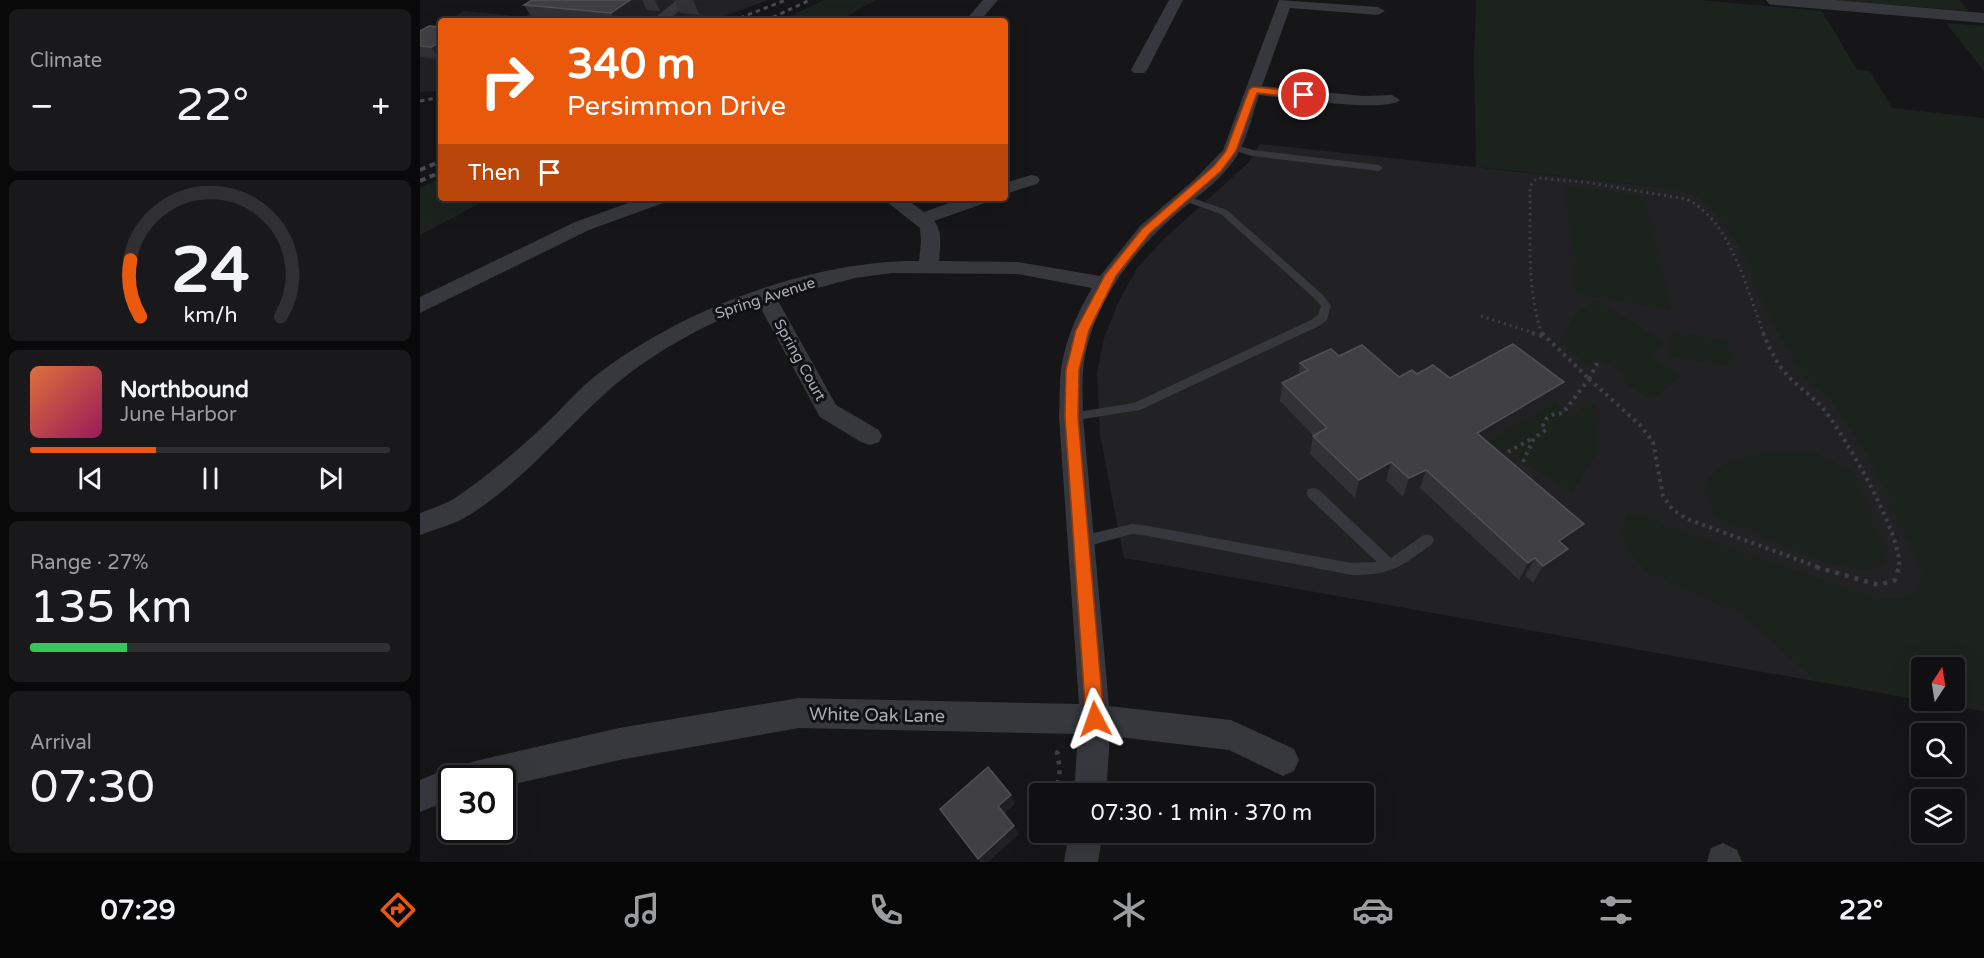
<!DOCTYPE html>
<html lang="en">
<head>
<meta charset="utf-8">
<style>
	body { margin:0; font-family:"Varela Round",sans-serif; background:#19191b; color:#f1f3f6; height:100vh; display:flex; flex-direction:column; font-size:22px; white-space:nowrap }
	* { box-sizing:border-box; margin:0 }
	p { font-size:20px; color:#9c9d9f }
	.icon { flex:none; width:33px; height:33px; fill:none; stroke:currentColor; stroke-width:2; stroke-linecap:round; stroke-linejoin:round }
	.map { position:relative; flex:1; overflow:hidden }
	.details { display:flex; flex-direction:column; gap:9px; padding:9px; background:#09090a; width:420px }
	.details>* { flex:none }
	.banner { position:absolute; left:18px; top:18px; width:570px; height:183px; border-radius:6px; box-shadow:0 6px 24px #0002,0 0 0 2px #303032; background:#ea580c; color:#fff; overflow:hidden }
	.needle { width:39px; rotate:12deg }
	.fabs { position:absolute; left:1491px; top:657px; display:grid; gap:12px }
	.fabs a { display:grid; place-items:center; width:54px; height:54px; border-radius:6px; background:#101012; box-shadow:0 6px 24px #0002,0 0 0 2px #303032; font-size:30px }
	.speed { position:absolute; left:18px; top:765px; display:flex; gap:12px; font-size:30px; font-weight:700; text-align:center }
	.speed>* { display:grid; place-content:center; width:78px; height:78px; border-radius:50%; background:#101012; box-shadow:0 6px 24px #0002,0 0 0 2px #303032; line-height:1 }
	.speed .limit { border:3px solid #111; border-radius:9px; background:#fff; color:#111 }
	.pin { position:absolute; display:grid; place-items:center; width:51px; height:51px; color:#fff; margin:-26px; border:3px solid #fff; border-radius:50%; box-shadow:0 2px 6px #0007 }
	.me { position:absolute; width:66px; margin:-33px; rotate:356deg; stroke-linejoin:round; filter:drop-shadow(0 0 4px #0008) }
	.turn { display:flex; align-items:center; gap:21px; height:126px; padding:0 30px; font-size:27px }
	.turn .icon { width:78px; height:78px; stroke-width:2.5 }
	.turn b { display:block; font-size:42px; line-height:51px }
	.then { display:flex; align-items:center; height:57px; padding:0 30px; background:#0003; gap:12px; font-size:22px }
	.big { font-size:45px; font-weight:600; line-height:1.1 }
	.details .tile { flex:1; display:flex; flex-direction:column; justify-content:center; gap:9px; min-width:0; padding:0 21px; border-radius:9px; background:#19191b }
	.details .dial { align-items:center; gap:0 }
	.dial svg { height:156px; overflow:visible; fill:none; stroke:#303032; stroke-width:7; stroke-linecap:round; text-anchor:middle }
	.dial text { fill:#f1f3f6; stroke:none }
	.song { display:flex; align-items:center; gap:18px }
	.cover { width:72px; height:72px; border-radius:9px; background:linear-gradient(135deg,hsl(20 70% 55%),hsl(330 70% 35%)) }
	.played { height:6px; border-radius:3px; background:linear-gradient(90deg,#ea580c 35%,#303032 35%) }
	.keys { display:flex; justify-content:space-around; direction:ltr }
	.heat { display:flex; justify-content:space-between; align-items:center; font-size:33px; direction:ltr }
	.charge { height:9px; border-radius:4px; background:linear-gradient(90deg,#34c759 27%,#303032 0) }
	.trip { position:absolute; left:609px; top:783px; width:345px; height:60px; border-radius:6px; background:#101012; box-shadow:0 6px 24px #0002,0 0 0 2px #303032; font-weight:600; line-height:60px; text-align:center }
	.dock { display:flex; height:96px; justify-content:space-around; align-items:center; background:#060607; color:#9c9d9f }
	.dock .icon { width:42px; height:42px }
	.dock .on { color:#ea580c }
	.dock b { font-size:27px; color:#f1f3f6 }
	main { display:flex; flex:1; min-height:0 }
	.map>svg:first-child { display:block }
</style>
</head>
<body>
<main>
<section class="details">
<div class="tile"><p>Climate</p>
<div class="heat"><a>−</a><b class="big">22°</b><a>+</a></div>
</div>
<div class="tile dial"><svg viewBox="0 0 100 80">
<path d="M14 69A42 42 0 1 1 86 69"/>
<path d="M14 69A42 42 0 0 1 9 40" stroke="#ea580c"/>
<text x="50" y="56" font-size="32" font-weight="700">24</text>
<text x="50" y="72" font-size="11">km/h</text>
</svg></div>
<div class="tile">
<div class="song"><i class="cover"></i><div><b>Northbound</b><p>June Harbor</p></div></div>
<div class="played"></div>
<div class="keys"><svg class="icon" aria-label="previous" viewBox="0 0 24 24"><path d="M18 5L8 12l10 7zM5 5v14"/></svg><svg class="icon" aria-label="pause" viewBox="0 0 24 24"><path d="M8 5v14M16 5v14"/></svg><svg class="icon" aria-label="next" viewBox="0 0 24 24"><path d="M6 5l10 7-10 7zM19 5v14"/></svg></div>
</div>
<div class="tile"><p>Range · 27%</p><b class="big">135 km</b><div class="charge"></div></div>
<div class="tile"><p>Arrival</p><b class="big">07:30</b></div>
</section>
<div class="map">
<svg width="1564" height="862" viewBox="0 0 1564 862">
	<rect width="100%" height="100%" fill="#161618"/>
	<path fill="#222225" d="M132,0H348L292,21H26L44,11L104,17Z
		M21,24V91L0,92V36Z
		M840,144L1397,204L1564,711L1503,701L1534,700V668H1502L1501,700L704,558L680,435L677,373L684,338L698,303L717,268L743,240L829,162Z"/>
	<path fill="#1c231d" d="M404,0H456L418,21H360Z
		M1056,0H1279L1402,11L1437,70L1450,71L1472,108L1564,118V711L1503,701L1534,700V668H1502L1501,700L1395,681L1322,615L1231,575L1208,551L1202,530L1207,514L1223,513L1249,526L1455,597L1480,599L1498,590L1502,571L1449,457L1411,399L1384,377L1352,322L1319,245L1289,204L1274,195L1239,187L1056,167L1054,62Z
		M1412,0H1540L1549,11Z
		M1526,23L1564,26V71Z
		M21,178V198H70L0,235V188Z
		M1145,185L1224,196L1251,310L1156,294Z
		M1176,300L1243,341L1232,358L1261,376L1232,400L1202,382L1206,374L1176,358L1170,367L1150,351L1143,339L1155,314Z
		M1248,330L1309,341L1318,368L1251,357Z
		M1169,399L1175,405L1179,450L1152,492L1085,450L1075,454L1058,447L1135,401L1143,413H1156Z
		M1392,451L1434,472L1464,546L1467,563L1448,571L1405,563L1296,518L1285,484C1309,447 1353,452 1392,451Z"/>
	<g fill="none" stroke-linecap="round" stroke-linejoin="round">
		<path stroke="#3d3f44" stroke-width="3" stroke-dasharray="2 4" stroke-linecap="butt" d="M1061,316L1117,334
			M1122,334C1106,289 1111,237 1110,189L1112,182L1118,178L1164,182L1266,199C1311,219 1327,292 1344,334"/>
		<path stroke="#3d3f44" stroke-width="4" stroke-dasharray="3 4.5" stroke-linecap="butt" d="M1112,333L1122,336
			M1122,333L1169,379
			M1343,333C1350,350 1358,367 1372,380C1383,391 1396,399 1405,411C1426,438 1483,536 1479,568
			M1169,379L1220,425L1233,442L1243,496L1253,510L1267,519L1401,568
			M1169,379L1179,360
			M1088,452L1113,438
			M1103,462L1114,438L1126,430L1123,425C1127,415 1133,414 1143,413L1169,379"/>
		<path stroke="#3d3f44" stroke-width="4.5" stroke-dasharray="4 6" stroke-linecap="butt" d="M1396,567L1459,585L1475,580L1479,567
			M636,794L640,769L637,753L642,746
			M630,832V838"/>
		<path fill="#37383d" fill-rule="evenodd" d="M812,144L833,150L959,165L963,168L959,171L832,156L809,149L808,147Z
			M764,195L807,210L903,295L911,306L907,320L899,326L720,410L651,421L647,420L645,417L647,414L651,413L714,403L891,320L898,315L901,306L895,299L801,214L761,200V196Z
			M893,488L898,489L971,558L1002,536L1007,534L1012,536L1014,540L1012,544C980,567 973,575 932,575L723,535L712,534L661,548L656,546L654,542L656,538L661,536L712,524L723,525L932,563L957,562L888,497L887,493L888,489Z"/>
		<path fill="#37383d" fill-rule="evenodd" d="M257,0H273L247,21H231Z
			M563,0H578L560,21H545Z
			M749,0H763L727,70L724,73H714L711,70Z
			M859,0L958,7L965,11L958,15L870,8L842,86L943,96L972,95L980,100C969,113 861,98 839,95C833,113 828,135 819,152C805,178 776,197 754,216C709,255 669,310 663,371C662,386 663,402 663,417L689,706L811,720L874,749L879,760L874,771L863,776L809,750L690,736L686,794H654L658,734L379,728L199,760L82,787V778H32V799L0,812V780L32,767L38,769L40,767L51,762L199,728L379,698L659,704L639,417C640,402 639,386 641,370C645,341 657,313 672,288L598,274L472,273L435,278L357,299L416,405L459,430L462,436L459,442L450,445L441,442L400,417L339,305C291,319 226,357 189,390C143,431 104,480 51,514C36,524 16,529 0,535V513C10,509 20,506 30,501C39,496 47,489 56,483C83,463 108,441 132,418C146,404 159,389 174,377C259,310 391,260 499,261L501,242L500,228L462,198H485L504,212L543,198H570L568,202L514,221C523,231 520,248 519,261L598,262L680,276L720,226L775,179L803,150Z
			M611,175L617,176L620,180L617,184L585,194V183Z
			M222,198H248L246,202L169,230L0,313V297L155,222Z
			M649,832H683L678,862H644Z
			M1303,843L1317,850L1322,862H1287L1291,848Z"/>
		<path fill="#37383d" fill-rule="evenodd" d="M1346,0H1415L1564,13V23L1355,5L1349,4Z"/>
		<path stroke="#4a4c52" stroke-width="3" stroke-dasharray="4.5 4" stroke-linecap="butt" d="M312,21L366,0
			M345,21L390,0
			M0,101L21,97"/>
		<path stroke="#4a4c52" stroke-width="4" stroke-dasharray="6 4.5" stroke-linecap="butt" d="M0,170L21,161
			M0,181L21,172"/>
	</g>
	<path fill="#323236" d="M112,0H253L240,11L227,10L211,21H114L104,5Z
		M255,0H299L280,15L260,13Z
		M21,27V58L19,59L0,57V31Z
		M919,356L979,377L997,374L1030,378L1144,382L1135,401L1067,441L1154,542L1146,547L1148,549L1138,566L1113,583L1105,575L1099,580L1000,488L983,497L966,480L935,498L890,454L893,435L860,401L862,383L879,374L880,363Z"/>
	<path fill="#212124" d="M210,0H222L227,10L211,21H195L191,13Z
		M235,0H253L240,11Z
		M273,0H299L280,15Z
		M21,41V58L19,59L12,47Z
		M1144,382L1135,401L1050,451L1057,433Z
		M971,462L966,480L935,498L939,480Z
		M1006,470L1000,488L983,497L989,478Z
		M1164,524L1154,542L1130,559L1139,541Z
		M1148,549L1138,566L1113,583L1123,566Z
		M1115,558L1105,575L1099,580L1108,563Z
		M591,795L595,804L583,815L578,806Z
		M594,826L599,834L568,862H560L558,859Z"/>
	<path fill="#3f3f44" stroke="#4f5156" stroke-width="1.5" d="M112,0H210L191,13L104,5Z
		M9,26L21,27V41L12,47L0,46V31Z
		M1093,344L1144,382L1057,433L1164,524L1139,541L1148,549L1123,566L1115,558L1108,563L1006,470L989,478L971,462L939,480L893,436L907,428L862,383L888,370L880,363L911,349L919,356L942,345L979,377L992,370L997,374L1013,365L1030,378Z
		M568,767L591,795L578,806L594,826L558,859L520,809Z"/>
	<path fill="#ea580c" stroke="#983908" stroke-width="1.5" d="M833,87L884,92L888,95L884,98L837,93L816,151L801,171L730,233L696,276L669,330L659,370L658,417L684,719L681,725L675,728L669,725L666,719L645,417L646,370L656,330L685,275L722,229L794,166L806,151L829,90Z"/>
	<g text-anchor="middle" stroke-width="6" stroke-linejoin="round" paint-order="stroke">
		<g font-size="15" fill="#a8adb8" stroke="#111113">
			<text transform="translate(345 298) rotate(-18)" y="5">Spring Avenue</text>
			<text transform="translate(380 360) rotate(61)" y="5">Spring Court</text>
		</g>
		<g font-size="18" fill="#a8adb8" stroke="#111113">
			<text transform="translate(457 715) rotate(1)" y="6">White Oak Lane</text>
		</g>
	</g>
</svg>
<div class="fabs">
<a><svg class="needle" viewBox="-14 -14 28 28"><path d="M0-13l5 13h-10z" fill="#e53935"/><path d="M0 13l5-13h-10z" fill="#9c9d9f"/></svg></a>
<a><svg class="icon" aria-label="search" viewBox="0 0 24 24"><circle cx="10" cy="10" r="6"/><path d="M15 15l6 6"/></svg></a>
<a><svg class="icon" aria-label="layers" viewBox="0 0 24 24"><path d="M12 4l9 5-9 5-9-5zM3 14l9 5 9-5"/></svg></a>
</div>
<div class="speed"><div class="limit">30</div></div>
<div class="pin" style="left:884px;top:95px;background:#d93025"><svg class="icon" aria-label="arrive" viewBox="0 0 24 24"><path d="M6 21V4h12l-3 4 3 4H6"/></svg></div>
<svg class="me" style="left:675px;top:719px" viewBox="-20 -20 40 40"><path d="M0-17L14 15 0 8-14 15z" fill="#ea580c" stroke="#fff" stroke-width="4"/></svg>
<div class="trip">07:30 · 1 min · 370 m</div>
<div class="banner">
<div class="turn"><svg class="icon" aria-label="right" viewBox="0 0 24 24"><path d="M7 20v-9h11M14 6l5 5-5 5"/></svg><div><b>340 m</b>Persimmon Drive</div></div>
<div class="then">Then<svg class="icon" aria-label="arrive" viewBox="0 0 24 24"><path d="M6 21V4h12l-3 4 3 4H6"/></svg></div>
</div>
</div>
</main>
<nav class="dock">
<b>07:29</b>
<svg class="icon on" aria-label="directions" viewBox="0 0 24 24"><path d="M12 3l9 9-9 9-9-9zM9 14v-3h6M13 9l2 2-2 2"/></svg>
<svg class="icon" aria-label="music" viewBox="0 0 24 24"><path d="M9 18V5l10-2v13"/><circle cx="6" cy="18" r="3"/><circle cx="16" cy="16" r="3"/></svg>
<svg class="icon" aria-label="phone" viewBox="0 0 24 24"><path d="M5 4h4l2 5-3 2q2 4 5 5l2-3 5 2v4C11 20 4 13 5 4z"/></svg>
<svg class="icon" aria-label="climate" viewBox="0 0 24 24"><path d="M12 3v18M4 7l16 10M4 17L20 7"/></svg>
<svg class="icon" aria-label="car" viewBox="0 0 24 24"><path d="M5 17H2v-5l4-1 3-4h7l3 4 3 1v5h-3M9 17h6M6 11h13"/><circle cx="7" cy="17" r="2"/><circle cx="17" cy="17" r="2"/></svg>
<svg class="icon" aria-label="filters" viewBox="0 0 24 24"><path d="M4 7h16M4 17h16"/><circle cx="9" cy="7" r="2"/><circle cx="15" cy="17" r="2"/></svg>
<b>22°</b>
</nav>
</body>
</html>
